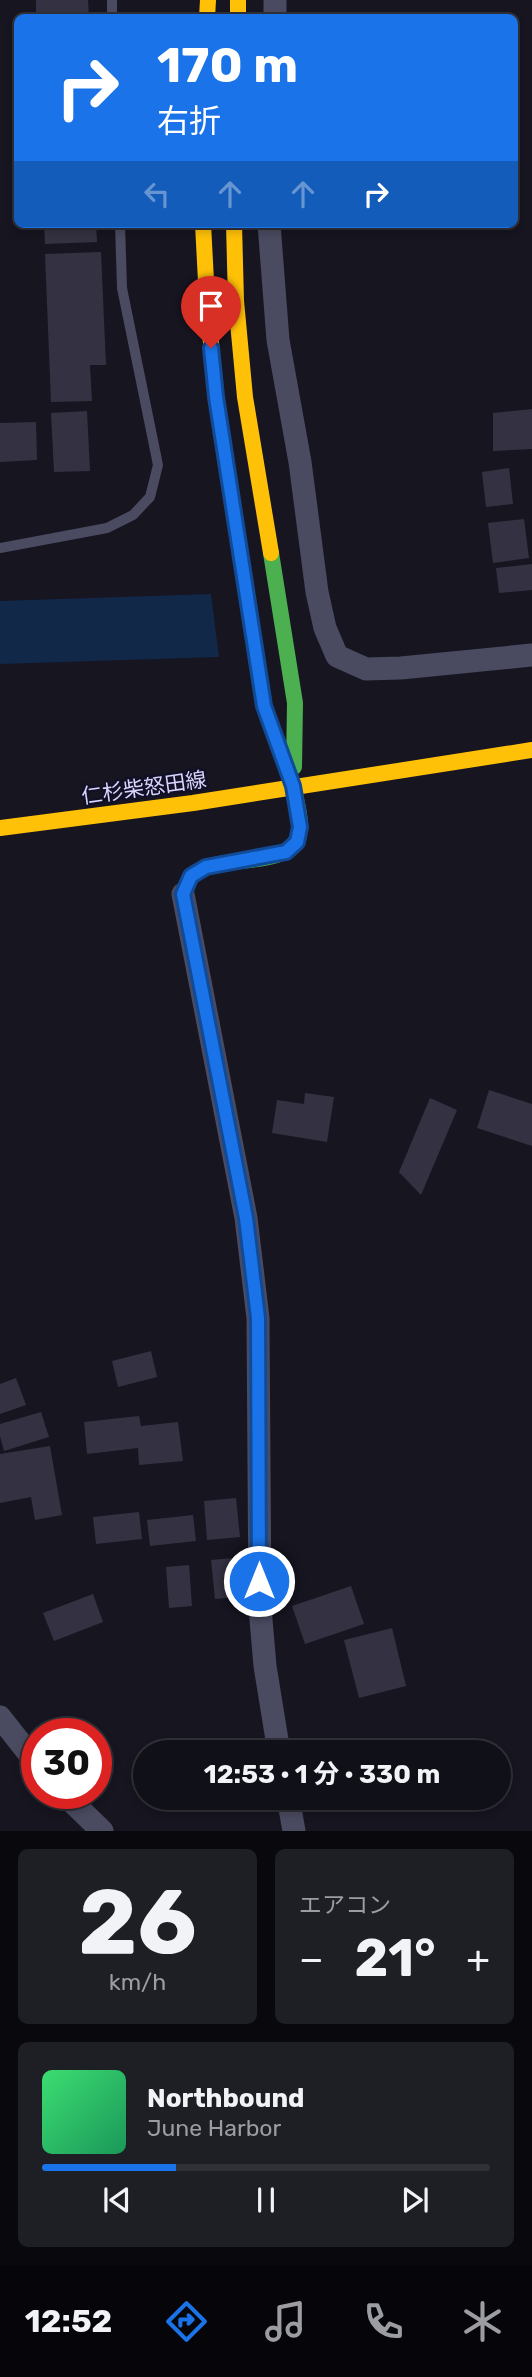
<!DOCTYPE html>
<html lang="ja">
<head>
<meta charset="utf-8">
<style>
	body { margin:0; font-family:Rubik,"Noto Sans JP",sans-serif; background:#1e1e25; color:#f1f3f6; height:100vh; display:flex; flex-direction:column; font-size:26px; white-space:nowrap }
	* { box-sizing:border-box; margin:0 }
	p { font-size:23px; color:#9c9da2 }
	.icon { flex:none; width:38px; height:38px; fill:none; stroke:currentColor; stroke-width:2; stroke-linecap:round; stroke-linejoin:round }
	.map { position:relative; height:1831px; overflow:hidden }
	.sheet { display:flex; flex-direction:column; gap:18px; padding:18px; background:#09090d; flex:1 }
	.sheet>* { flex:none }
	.hud { position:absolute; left:14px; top:14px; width:504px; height:214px; border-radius:10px; box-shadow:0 4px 10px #0003,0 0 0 2px #303037; background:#1a73e8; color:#fff; overflow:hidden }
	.speed { position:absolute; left:21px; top:1718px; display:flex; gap:14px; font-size:35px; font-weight:700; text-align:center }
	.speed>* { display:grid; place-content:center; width:91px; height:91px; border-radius:50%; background:#101018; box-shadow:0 4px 10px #0003,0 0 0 2px #303037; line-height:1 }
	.speed .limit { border:10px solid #d22; background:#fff; color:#111 }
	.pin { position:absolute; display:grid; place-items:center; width:60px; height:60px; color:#fff; margin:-72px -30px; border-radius:50% 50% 50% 0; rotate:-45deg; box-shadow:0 0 7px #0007 }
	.pin .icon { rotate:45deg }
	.me { position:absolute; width:77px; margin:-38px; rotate:0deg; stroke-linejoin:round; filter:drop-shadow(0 0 5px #0008) }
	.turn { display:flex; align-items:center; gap:24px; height:147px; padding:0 28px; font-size:32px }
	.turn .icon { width:91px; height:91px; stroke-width:2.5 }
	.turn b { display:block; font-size:49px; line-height:60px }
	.lanes { display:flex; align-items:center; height:66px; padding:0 28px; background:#0003; justify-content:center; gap:35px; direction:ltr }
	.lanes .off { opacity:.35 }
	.big { font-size:52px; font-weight:700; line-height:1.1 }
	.sheet .card { flex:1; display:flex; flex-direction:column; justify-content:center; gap:10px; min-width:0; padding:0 24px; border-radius:10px; background:#1e1e25 }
	.sheet .dial { align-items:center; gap:0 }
	.dial b { font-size:91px; line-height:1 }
	.song { display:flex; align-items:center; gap:21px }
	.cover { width:84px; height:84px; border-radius:10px; background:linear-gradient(135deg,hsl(140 70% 55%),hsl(150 70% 35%)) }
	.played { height:7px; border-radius:4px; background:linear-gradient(90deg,#1a73e8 30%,#303037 30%) }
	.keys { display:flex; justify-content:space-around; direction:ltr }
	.heat { display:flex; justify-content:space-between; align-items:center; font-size:38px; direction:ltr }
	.sheet .tiles { flex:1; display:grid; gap:18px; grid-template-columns:1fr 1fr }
	.card:last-child { grid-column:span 2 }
	.trip { position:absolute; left:133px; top:1740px; width:378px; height:70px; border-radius:35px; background:#101018; box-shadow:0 4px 10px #0003,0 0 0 2px #303037; font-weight:700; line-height:70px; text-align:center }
	.tab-bar { display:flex; height:112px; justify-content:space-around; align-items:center; background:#06060a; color:#9c9da2 }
	.tab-bar .icon { width:49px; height:49px }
	.tab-bar .current { color:#1a73e8 }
	.tab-bar b { font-size:32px; color:#f1f3f6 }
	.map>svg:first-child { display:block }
</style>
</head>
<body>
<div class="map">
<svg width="532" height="1831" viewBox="0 0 532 1831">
	<rect width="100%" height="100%" fill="#161520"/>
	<path fill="#112848" d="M211,594L219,657L0,664V601Z"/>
	<path fill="#343242" d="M36,0H88L89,18H36Z
		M44,224H96L97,242L45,244Z
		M101,252L106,365H90L92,401L51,402L45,254Z
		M532,409V449L493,451V413Z
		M87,411L90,471L54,472L51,413Z
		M36,422L37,460L0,462V423Z
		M509,468L513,504L486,507L482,472Z
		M524,519L529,558L493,563L488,523Z
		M532,564V590L499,593L496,568Z
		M489,1090L532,1104V1146L477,1128Z
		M305,1093L334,1097L327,1142L272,1133L277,1100L304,1104Z
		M430,1098L457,1110L421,1195L399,1172Z
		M151,1351L157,1377L118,1387L112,1361Z
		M16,1378L26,1405L0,1414V1384Z
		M41,1412L49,1437L4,1451L0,1436V1424Z
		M139,1416L141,1426L178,1422L183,1461L139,1465L138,1448L87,1454L84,1422Z
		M50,1446L62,1515L35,1520L31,1497L0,1503V1454Z
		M236,1498L240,1537L207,1540L204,1501Z
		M139,1512L142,1539L96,1544L93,1517Z
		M193,1515L196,1541L150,1546L147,1520Z
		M244,1557L248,1596L215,1599L211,1560Z
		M189,1565L192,1606L169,1608L166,1567Z
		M351,1586L364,1624L305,1644L292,1606Z
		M93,1594L103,1622L54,1641L43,1613Z
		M392,1628L406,1686L359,1698L344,1640Z"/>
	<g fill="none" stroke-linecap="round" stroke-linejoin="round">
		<path stroke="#4a4a60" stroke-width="10" d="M112,0V18
			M0,548L107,528L133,515L150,497L158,465L122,288L120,224"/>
		<path stroke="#4a4a60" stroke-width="23" d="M275,18V0
			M269,224L278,340L300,462L317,592L325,628L337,656L366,669L401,668L532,655
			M183,894L246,1218L258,1318L260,1608L265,1666L279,1752
			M0,1717L37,1764
			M64,1794L102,1831
			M288,1797L294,1831"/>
		<path stroke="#4caf50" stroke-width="16" d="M271,553L295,703L294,767
			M183,894C186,888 188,880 193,875C218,853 284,869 297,839C304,824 296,801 293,786"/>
		<path stroke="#ffc107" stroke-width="16" d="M238,0V18
			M207,18L208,0
			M203,224L207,300L216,397L264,706L293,786
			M234,224L236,301L245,397L271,553
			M0,828L193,803L532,750"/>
	</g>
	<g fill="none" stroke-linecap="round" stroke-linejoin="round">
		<g stroke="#114b97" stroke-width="18">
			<path id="route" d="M211,348L216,397L264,706L293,786L300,827L297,842L286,852L206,867L191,876L183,894L246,1218L258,1318L259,1581"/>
		</g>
		<use href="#route" stroke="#1a73e8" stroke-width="12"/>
	</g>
	<g text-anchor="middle" stroke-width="5" stroke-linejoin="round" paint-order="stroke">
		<g font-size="21" fill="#d8d5fe" stroke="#121025">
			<text transform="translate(144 788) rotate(-8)" y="7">仁杉柴怒田線</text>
		</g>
	</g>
</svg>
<div class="speed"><div class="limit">30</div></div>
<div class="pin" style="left:211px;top:348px;background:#d93025"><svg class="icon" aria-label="arrive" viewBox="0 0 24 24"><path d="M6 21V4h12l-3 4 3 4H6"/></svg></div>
<svg class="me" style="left:259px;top:1581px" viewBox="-20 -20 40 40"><circle r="17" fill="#1a73e8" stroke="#fff" stroke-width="3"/><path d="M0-11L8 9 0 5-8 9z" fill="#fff"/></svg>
<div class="trip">12:53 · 1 分 · 330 m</div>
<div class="hud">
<div class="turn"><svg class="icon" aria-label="right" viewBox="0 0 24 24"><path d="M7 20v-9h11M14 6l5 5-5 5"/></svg><div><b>170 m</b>右折</div></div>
<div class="lanes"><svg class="icon off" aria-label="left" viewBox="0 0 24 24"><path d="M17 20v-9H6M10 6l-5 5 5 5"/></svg><svg class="icon off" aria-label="ahead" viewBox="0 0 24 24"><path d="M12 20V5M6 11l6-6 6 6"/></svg><svg class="icon off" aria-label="ahead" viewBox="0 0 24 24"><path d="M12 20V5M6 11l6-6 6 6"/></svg><svg class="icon" aria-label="right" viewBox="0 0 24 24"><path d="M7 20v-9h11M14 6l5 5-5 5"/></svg></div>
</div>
</div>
<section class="sheet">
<div class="tiles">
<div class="card dial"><b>26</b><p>km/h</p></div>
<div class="card"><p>エアコン</p>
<div class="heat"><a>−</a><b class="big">21°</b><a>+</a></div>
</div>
<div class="card">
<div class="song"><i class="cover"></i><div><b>Northbound</b><p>June Harbor</p></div></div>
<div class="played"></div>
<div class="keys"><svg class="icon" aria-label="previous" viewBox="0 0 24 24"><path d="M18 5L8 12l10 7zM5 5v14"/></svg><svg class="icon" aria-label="pause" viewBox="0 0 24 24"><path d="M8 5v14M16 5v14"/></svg><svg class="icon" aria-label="next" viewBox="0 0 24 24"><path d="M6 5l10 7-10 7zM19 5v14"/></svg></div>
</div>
</div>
</section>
<nav class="tab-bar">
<b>12:52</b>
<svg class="icon current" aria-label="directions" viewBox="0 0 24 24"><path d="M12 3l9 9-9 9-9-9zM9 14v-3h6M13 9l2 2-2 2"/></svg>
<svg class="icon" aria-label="music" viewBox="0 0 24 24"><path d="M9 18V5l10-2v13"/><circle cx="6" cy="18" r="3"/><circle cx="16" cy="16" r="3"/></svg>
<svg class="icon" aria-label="phone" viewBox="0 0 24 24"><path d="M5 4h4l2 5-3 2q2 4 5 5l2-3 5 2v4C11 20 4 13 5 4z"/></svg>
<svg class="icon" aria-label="climate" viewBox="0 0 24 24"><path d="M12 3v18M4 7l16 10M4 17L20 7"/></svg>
</nav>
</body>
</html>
